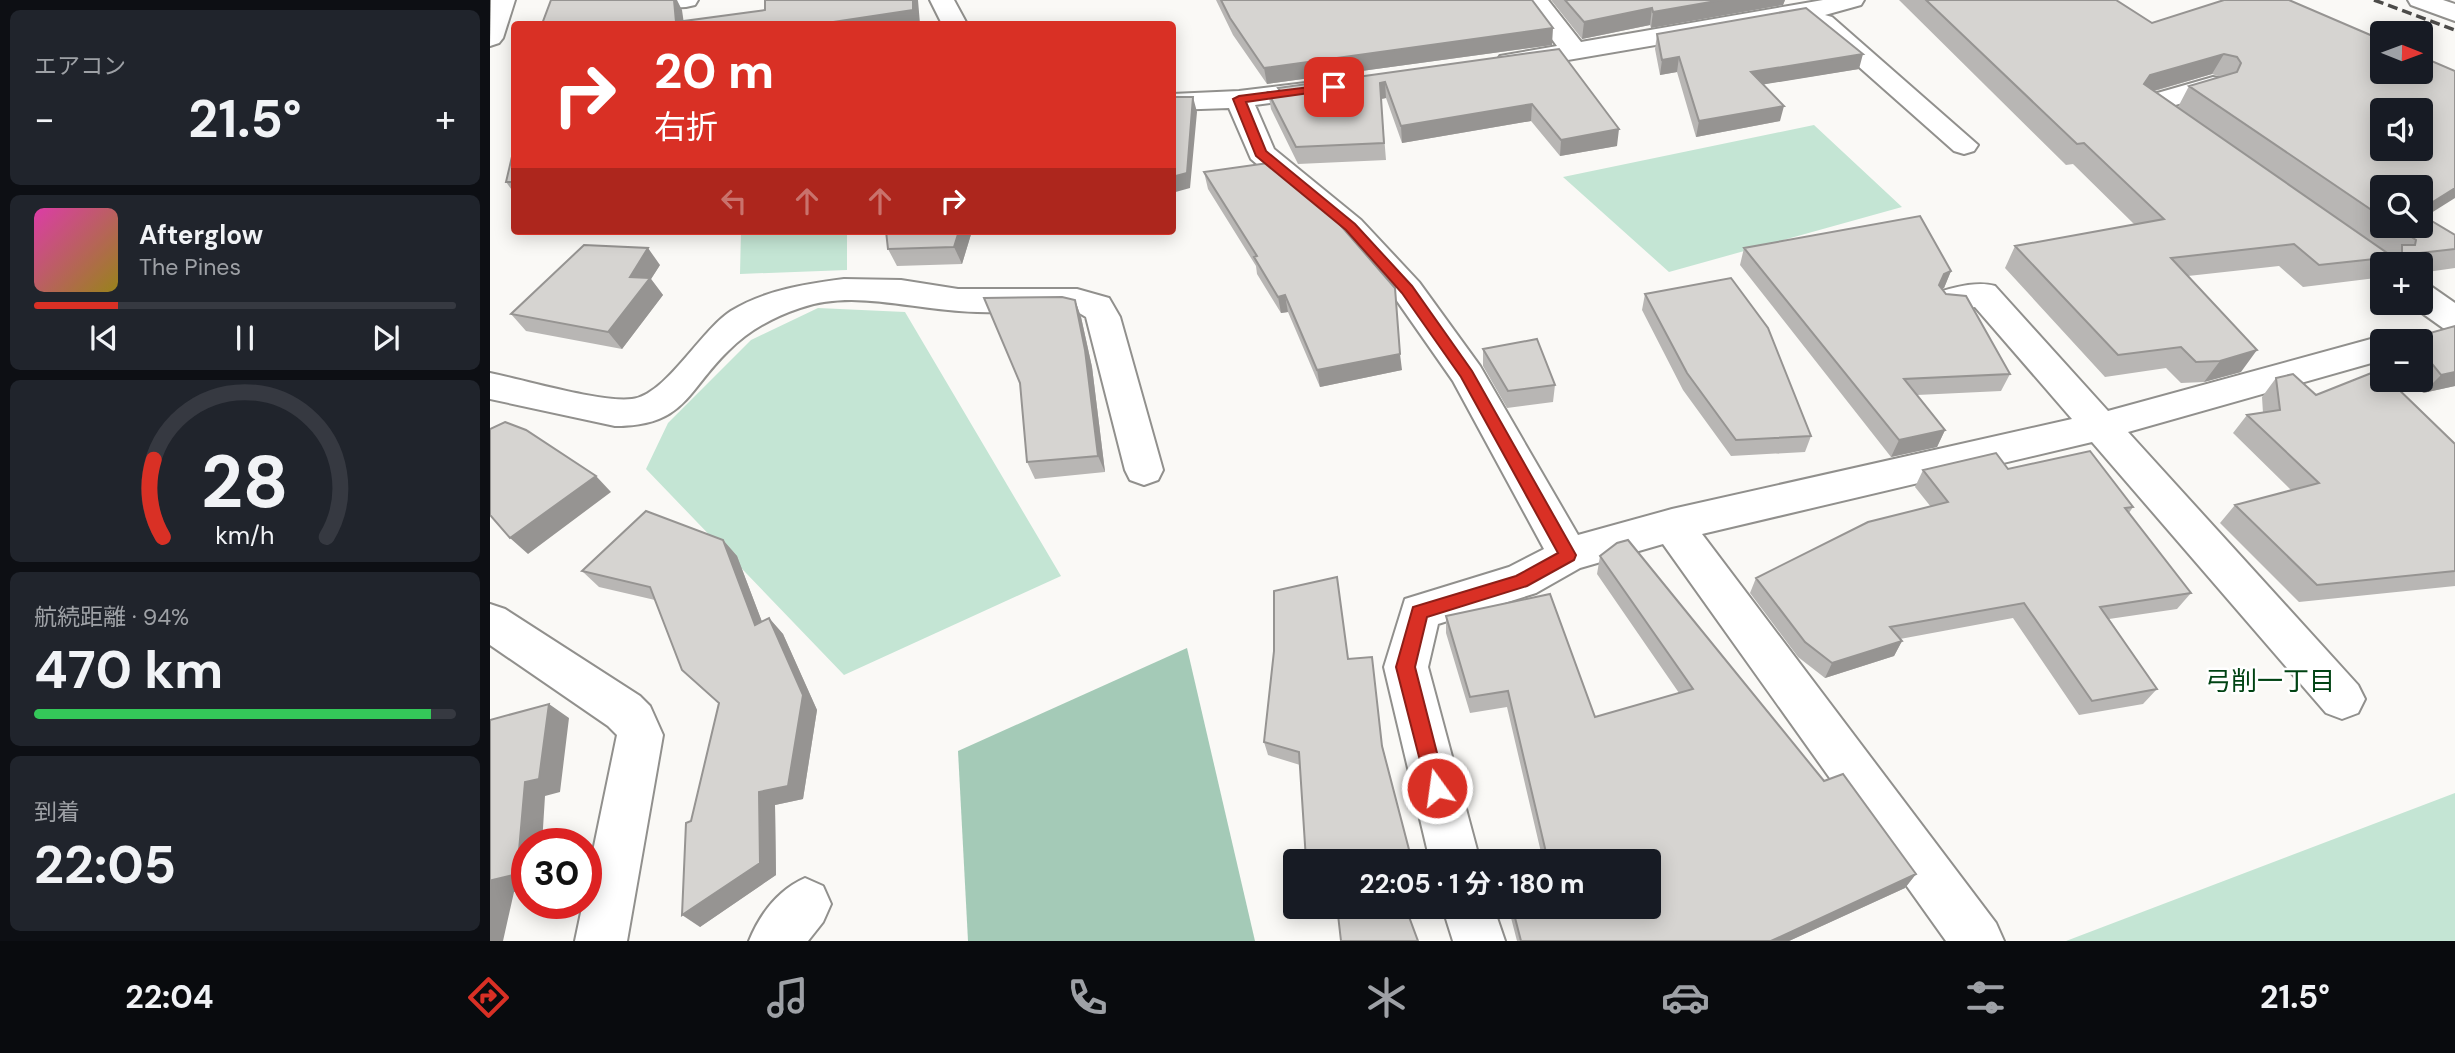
<!DOCTYPE html>
<html lang="ja">
<head>
<meta charset="utf-8">
<style>
	body { margin:0; font-family:"DM Sans","Noto Sans JP",sans-serif; background:#20242c; color:#f1f3f6; height:100vh; display:flex; flex-direction:column; font-size:26px; white-space:nowrap }
	* { box-sizing:border-box; margin:0 }
	p { font-size:23px; color:#9ea1a6 }
	.icon { flex:none; width:38px; height:38px; fill:none; stroke:currentColor; stroke-width:2; stroke-linecap:round; stroke-linejoin:round }
	.map { position:relative; flex:1; overflow:hidden }
	.drawer { display:flex; flex-direction:column; gap:10px; padding:10px; background:#0d0f14; width:490px }
	.drawer>* { flex:none }
	.banner { position:absolute; left:21px; top:21px; width:665px; height:214px; border-radius:7px; box-shadow:0 4px 18px #0003; background:#d93025; color:#fff; overflow:hidden }
	.needle { width:46px; rotate:91deg }
	.controls { position:absolute; left:1880px; top:21px; display:grid; gap:14px }
	.controls a { display:grid; place-items:center; width:63px; height:63px; border-radius:7px; background:#171b24; box-shadow:0 4px 18px #0003; font-size:35px }
	.speed { position:absolute; left:21px; top:828px; display:flex; gap:14px; font-size:35px; font-weight:700; text-align:center }
	.speed>* { display:grid; place-content:center; width:91px; height:91px; border-radius:50%; background:#171b24; box-shadow:0 4px 18px #0003; line-height:1 }
	.speed .limit { border:10px solid #d22; background:#fff; color:#111 }
	.pin { position:absolute; display:grid; place-items:center; width:60px; height:60px; color:#fff; margin:-30px; border-radius:14px; box-shadow:0 4px 10px #0006 }
	.me { position:absolute; width:77px; margin:-38px; rotate:346deg; stroke-linejoin:round; filter:drop-shadow(0 0 5px #0008) }
	.turn { display:flex; align-items:center; gap:24px; height:147px; padding:0 28px; font-size:32px }
	.turn .icon { width:91px; height:91px; stroke-width:2.5 }
	.turn b { display:block; font-size:49px; line-height:60px }
	.lanes { display:flex; align-items:center; height:66px; padding:0 28px; background:#0003; justify-content:center; gap:35px; direction:ltr }
	.lanes .off { opacity:.35 }
	.big { font-size:52px; font-weight:700; line-height:1.1 }
	.drawer .widget { flex:1; display:flex; flex-direction:column; justify-content:center; gap:10px; min-width:0; padding:0 24px; border-radius:10px; background:#20242c }
	.drawer .dial { align-items:center; gap:0 }
	.dial svg { height:182px; overflow:visible; fill:none; stroke:#363941; stroke-width:7; stroke-linecap:round; text-anchor:middle }
	.dial text { fill:#f1f3f6; stroke:none }
	.song { display:flex; align-items:center; gap:21px }
	.cover { width:84px; height:84px; border-radius:10px; background:linear-gradient(135deg,hsl(320 70% 55%),hsl(50 70% 35%)) }
	.played { height:7px; border-radius:4px; background:linear-gradient(90deg,#d93025 20%,#363941 20%) }
	.keys { display:flex; justify-content:space-around; direction:ltr }
	.heat { display:flex; justify-content:space-between; align-items:center; font-size:38px; direction:ltr }
	.charge { height:10px; border-radius:5px; background:linear-gradient(90deg,#34c759 94%,#363941 0) }
	.trip { position:absolute; left:793px; top:849px; width:378px; height:70px; border-radius:7px; background:#171b24; box-shadow:0 4px 18px #0003; font-weight:700; line-height:70px; text-align:center }
	.tabs { display:flex; height:112px; justify-content:space-around; align-items:center; background:#090b0e; color:#9ea1a6 }
	.tabs .icon { width:49px; height:49px }
	.tabs .selected { color:#d93025 }
	.tabs b { font-size:32px; color:#f1f3f6 }
	main { display:flex; flex:1; min-height:0 }
	.map>svg:first-child { display:block }
</style>
</head>
<body>
<main>
<section class="drawer">
<div class="widget"><p>エアコン</p>
<div class="heat"><a>−</a><b class="big">21.5°</b><a>+</a></div>
</div>
<div class="widget">
<div class="song"><i class="cover"></i><div><b>Afterglow</b><p>The Pines</p></div></div>
<div class="played"></div>
<div class="keys"><svg class="icon" aria-label="previous" viewBox="0 0 24 24"><path d="M18 5L8 12l10 7zM5 5v14"/></svg><svg class="icon" aria-label="pause" viewBox="0 0 24 24"><path d="M8 5v14M16 5v14"/></svg><svg class="icon" aria-label="next" viewBox="0 0 24 24"><path d="M6 5l10 7-10 7zM19 5v14"/></svg></div>
</div>
<div class="widget dial"><svg viewBox="0 0 100 80">
<path d="M14 69A42 42 0 1 1 86 69"/>
<path d="M14 69A42 42 0 0 1 10 35" stroke="#d93025"/>
<text x="50" y="56" font-size="32" font-weight="700">28</text>
<text x="50" y="72" font-size="11">km/h</text>
</svg></div>
<div class="widget"><p>航続距離 · 94%</p><b class="big">470 km</b><div class="charge"></div></div>
<div class="widget"><p>到着</p><b class="big">22:05</b></div>
</section>
<div class="map">
<svg width="1965" height="941" viewBox="0 0 1965 941">
	<rect width="100%" height="100%" fill="#faf9f6"/>
	<path fill="#c4e5d4" d="M1324,125L1412,207L1179,272L1073,177Z
		M251,231H357V270L250,274Z
		M328,308L415,312L571,576L354,675L156,469L178,423L261,340Z
		M1965,793V941H1576Z"/>
	<path fill="#a4cab7" d="M697,648L765,941H478L468,751Z"/>
	<g fill="none" stroke-linecap="round" stroke-linejoin="round">
		<g stroke="#91908d" stroke-width="4">
			<path id="minor" d="M72,0H208L205,5L196,7L141,10L84,7L75,5Z
				M440,0H464L477,24H452Z
				M1033,0H1058L1091,42L1333,0H1374L1371,5L1335,15L1342,17L1488,145L1484,151L1474,154L1464,151L1324,27L1320,22L1323,18L1019,70L1010,68L1006,62L1010,56L1067,46Z
				M1723,77L1733,79L1737,85L1733,91L1682,106L1702,123L1698,129C1680,134 1657,119 1646,104L1650,98Z
				M832,81L842,83L846,89L842,95L765,105L784,149L871,220L929,282L990,366L1088,535L1182,509L1582,419L1485,307L1461,311L1449,308L1444,300L1449,292C1467,287 1487,281 1505,286L1618,411L1892,336L1904,339L1892,341V360L1638,432L1868,685L1875,699L1868,713L1852,719L1836,713L1602,442L1212,534L1506,923L1514,941H1456L1173,544L1090,568L1046,593L948,624L938,667L990,861H940L894,667L915,599L1019,567L1054,549L963,381L905,298L849,234L761,159L739,108L682,110V94L749,91Z
				M354,279L411,280L468,289H587L619,298L630,317L673,470L668,480L654,485L640,480L635,470L596,317L586,311C547,311 507,314 469,311C417,308 362,290 310,308C283,317 258,331 238,351C196,392 195,426 125,426L0,399V373C34,380 111,403 142,399C176,395 210,331 241,311C275,290 316,284 354,279Z
				M1930,284L1942,287L1965,303V332L1953,328L1918,303H1930Z
				M0,604L15,609L150,696L160,706L173,735L137,941H85L93,903H96V885L127,735L118,726L0,645Z
				M315,878L333,886L341,904L333,922L318,941H259C270,914 288,890 315,878Z
				M952,906H1003L1015,941H963Z"/>
		</g>
		<g stroke="#91908d" stroke-width="4">
			<path id="tertiary" d="M1918,0H1953L1965,4V21L1921,5Z"/>
		</g>
		<g stroke="#91908d" stroke-width="4">
			<path id="secondary" d="M1,0H25L13,38L9,43L0,46Z"/>
		</g>
		<use href="#minor" fill="#fff" fill-rule="evenodd"/>
		<use href="#tertiary" fill="#fff" fill-rule="evenodd"/>
		<use href="#secondary" fill="#fff" fill-rule="evenodd"/>
		<path stroke="#4d4c4a" stroke-width="3.5" stroke-dasharray="10 5" stroke-linecap="butt" d="M1884,0L1965,30"/>
	</g>
	<path fill="#b8b6b4" fill-rule="evenodd" d="M726,0H1042L1062,45L777,84L743,35Z
		M1061,0H1295L1293,5L1161,28L1160,25L1092,39Z
		M1409,0H1626L1662,23L1734,0L1935,217L1965,235V268L1930,273V264H1892V271L1886,278L1813,287L1789,266L1698,276L1751,372L1714,382L1691,383L1676,368L1615,377L1515,268L1525,246L1645,225L1583,164L1576,165ZM1722,74L1731,77L1699,86L1688,107L1665,91ZM1892,187L1930,226H1892Z
		M1167,34L1369,69L1274,84L1290,121L1206,137L1187,72L1170,75L1165,49Z
		M1069,49L1127,146L1070,156L1041,121L912,143L896,98L891,99L896,160L808,164L781,109L778,92H789L788,88Z
		M24,148V193L16,182Z
		M714,172L912,370L830,387L798,312L791,313L767,274L766,266L718,189Z
		M396,231H482L472,264L407,266L398,249Z
		M1254,248L1461,271L1454,288L1452,289L1520,374L1511,391L1427,395L1455,430L1447,447L1401,457L1250,265Z
		M170,265L161,279L173,295L132,349L36,331L21,314Z
		M1155,294L1321,436L1315,452L1241,456L1193,390L1152,310Z
		M585,300L591,317L602,367L615,472L545,479L537,462Z
		M1965,326V386L1933,393L1923,380H1930V341H1919L1922,338Z
		M993,349L1065,385L1063,402L1017,408L993,366Z
		M1786,378L1826,395L1965,444V586L1809,602L1730,523L1745,505L1801,490L1743,433L1757,415L1773,413L1772,397Z
		M1518,469L1643,507L1639,513L1701,593L1687,609L1619,619L1667,689L1653,704L1589,715L1523,618L1410,639L1412,641L1404,656L1335,678L1308,657L1260,593L1266,578L1441,507L1425,487L1433,470Z
		M233,540L247,556L272,622L279,618L293,634L327,710L313,799L285,805L286,875L210,927L229,703L165,600L109,587L92,571Z
		M1110,556L1426,874L1415,888L1299,941H1027L1020,914L1021,906H1158V861H1053L1017,707L980,713L956,633V616L1105,717L1189,693L1107,574Z
		M859,659L893,748L922,861H816L810,765L778,755L774,742Z"/>
	<path fill="#969492" d="M184,0H187L192,10L194,24L186,22Z
		M423,0H428L430,24H330Z
		M1232,0H1295L1293,5L1161,28L1163,12Z
		M1162,8L1160,25L1092,39L1094,22Z
		M1063,28L1062,45L777,84L774,68Z
		M1373,54L1369,69L1258,87L1261,72Z
		M1734,54L1722,74L1649,95L1654,84L1660,75Z
		M1189,57L1187,72L1170,75L1172,60Z
		M895,82L896,98L891,99L890,83Z
		M703,97L707,112L700,188L682,193V177Z
		M1042,104L1041,121L912,143L911,126Z
		M1294,106L1290,121L1206,137L1209,121Z
		M1129,129L1127,146L1070,156L1071,140Z
		M1965,188V198L1930,220V210Z
		M469,231H482L472,264L464,247Z
		M158,248L170,265L161,279L173,295L132,349L118,332L140,277Z
		M1461,271L1454,288L1447,291L1454,274Z
		M795,295L798,312L791,313L788,297Z
		M585,300L591,317L602,367L615,472L608,456Z
		M1767,350L1751,372L1714,382L1730,361Z
		M910,354L912,370L830,387L827,370Z
		M1965,372V386L1933,393L1951,375Z
		M1455,430L1447,447L1401,457L1409,440Z
		M106,476L121,492L38,554L20,538Z
		M233,540L247,556L279,640L265,625Z
		M279,618L293,634L327,710L313,799L285,805L286,875L210,927L192,915L269,792Z
		M1412,641L1404,656L1335,678L1342,663Z
		M59,704L79,718L70,792L55,796L52,844H37V889L24,892L13,941H0V888L2,880Z
		M1426,874L1415,888L1299,941H1281Z"/>
	<path fill="#d6d4d1" stroke="#969492" stroke-width="2" fill-rule="evenodd" d="M61,0H184L186,22L275,10V0H423V10L330,24H52Z
		M731,0H1042L1063,28L774,68L740,18Z
		M1075,0H1232L1163,12L1162,8L1094,22Z
		M1436,0H1626L1662,23L1734,0H1799L1892,40V72H1930V56L1965,71V188L1930,210V187H1892V217L1699,86L1747,72L1751,63L1747,57L1734,54L1660,75L1654,84L1903,257L1829,265L1804,244L1681,258L1767,350L1730,361L1706,362L1691,347L1628,355L1525,246L1674,219L1594,143L1587,144ZM1892,110H1930V149H1892Z
		M1316,8L1373,54L1261,72L1294,106L1209,121L1189,57L1172,60L1167,34Z
		M1069,49L1129,129L1071,140L1042,104L911,126L895,82L890,83L894,143L806,147L778,92H791L788,88Z
		M682,97H703L697,173L682,177Z
		M24,148V182H16Z
		M778,163L845,219L905,288L910,354L827,370L795,295L788,297L764,257L767,256L714,172Z
		M1930,214L1965,235V249L1912,255V245H1925L1926,240L1905,226H1930Z
		M1430,216L1461,271L1454,274L1449,285L1456,294L1476,296L1520,374L1414,379L1455,430L1409,440L1254,248Z
		M396,231H469L464,247L398,249Z
		M94,245L158,248L140,277L160,278L118,332L21,314Z
		M1241,278L1278,328L1321,436L1246,440L1197,373L1155,294Z
		M572,297L585,300L595,350L608,456L537,462L530,383L494,298Z
		M1965,326V372L1951,375L1930,349V341H1924L1922,338Z
		M1047,339L1065,385L1018,391L993,349Z
		M1889,370L1892,373V380H1899L1965,444V571L1827,585L1745,505L1829,483L1757,415L1790,410L1786,378L1803,374L1826,395Z
		M15,422L36,430L106,476L20,538L0,515V429Z
		M1600,451L1643,507L1635,508L1701,593L1610,607L1667,689L1602,701L1534,603L1400,627L1412,641L1342,663L1315,642L1266,578L1378,522L1458,502L1433,470L1506,453L1518,469Z
		M156,511L233,540L265,625L279,618L313,695L298,786L269,792L270,863L192,915L196,823L201,821L229,703L192,670L160,587L92,571Z
		M1138,540L1334,781L1353,774L1426,874L1281,941H1031L1022,906H1158V861H1058L1018,691L980,697L956,616L1060,594L1105,717L1203,689L1110,556L1127,543Z
		M847,577L858,659L882,657L892,746L922,861H827L816,860L809,752L774,742L784,651V591Z
		M59,704L49,779L35,782L27,874L2,880L0,888V720Z
		M847,906H915L928,941H851Z"/>
	<path fill="#d93025" stroke="#8d1f18" stroke-width="2" d="M844,84L850,87L848,89L756,102L776,151L865,224L922,286L982,371L1086,555L1084,560L1037,586L937,617L925,667L956,788L954,795L947,798L940,795L937,788L906,667L923,607L1026,576L1068,553L971,377L912,293L856,230L766,156L743,99L749,96Z"/>
	<g text-anchor="middle" stroke-width="5" stroke-linejoin="round" paint-order="stroke">
		<g font-size="26" fill="#004313" stroke="#fff">
			<text x="1780" y="690">弓削一丁目</text>
		</g>
	</g>
</svg>
<div class="controls">
<a><svg class="needle" viewBox="-14 -14 28 28"><path d="M0-13l5 13h-10z" fill="#e53935"/><path d="M0 13l5-13h-10z" fill="#9ea1a6"/></svg></a>
<a><svg class="icon" aria-label="sound" viewBox="0 0 24 24"><path d="M4 9h4l5-4v14l-5-4H4zM17 9q2 3 0 6"/></svg></a>
<a><svg class="icon" aria-label="search" viewBox="0 0 24 24"><circle cx="10" cy="10" r="6"/><path d="M15 15l6 6"/></svg></a>
<a>+</a>
<a>−</a>
</div>
<div class="speed"><div class="limit">30</div></div>
<div class="pin" style="left:844px;top:87px;background:#d93025"><svg class="icon" aria-label="arrive" viewBox="0 0 24 24"><path d="M6 21V4h12l-3 4 3 4H6"/></svg></div>
<svg class="me" style="left:947px;top:788px" viewBox="-20 -20 40 40"><circle r="17" fill="#d93025" stroke="#fff" stroke-width="3"/><path d="M0-11L8 9 0 5-8 9z" fill="#fff"/></svg>
<div class="trip">22:05 · 1 分 · 180 m</div>
<div class="banner">
<div class="turn"><svg class="icon" aria-label="right" viewBox="0 0 24 24"><path d="M7 20v-9h11M14 6l5 5-5 5"/></svg><div><b>20 m</b>右折</div></div>
<div class="lanes"><svg class="icon off" aria-label="left" viewBox="0 0 24 24"><path d="M17 20v-9H6M10 6l-5 5 5 5"/></svg><svg class="icon off" aria-label="ahead" viewBox="0 0 24 24"><path d="M12 20V5M6 11l6-6 6 6"/></svg><svg class="icon off" aria-label="ahead" viewBox="0 0 24 24"><path d="M12 20V5M6 11l6-6 6 6"/></svg><svg class="icon" aria-label="right" viewBox="0 0 24 24"><path d="M7 20v-9h11M14 6l5 5-5 5"/></svg></div>
</div>
</div>
</main>
<nav class="tabs">
<b>22:04</b>
<svg class="icon selected" aria-label="directions" viewBox="0 0 24 24"><path d="M12 3l9 9-9 9-9-9zM9 14v-3h6M13 9l2 2-2 2"/></svg>
<svg class="icon" aria-label="music" viewBox="0 0 24 24"><path d="M9 18V5l10-2v13"/><circle cx="6" cy="18" r="3"/><circle cx="16" cy="16" r="3"/></svg>
<svg class="icon" aria-label="phone" viewBox="0 0 24 24"><path d="M5 4h4l2 5-3 2q2 4 5 5l2-3 5 2v4C11 20 4 13 5 4z"/></svg>
<svg class="icon" aria-label="climate" viewBox="0 0 24 24"><path d="M12 3v18M4 7l16 10M4 17L20 7"/></svg>
<svg class="icon" aria-label="car" viewBox="0 0 24 24"><path d="M5 17H2v-5l4-1 3-4h7l3 4 3 1v5h-3M9 17h6M6 11h13"/><circle cx="7" cy="17" r="2"/><circle cx="17" cy="17" r="2"/></svg>
<svg class="icon" aria-label="filters" viewBox="0 0 24 24"><path d="M4 7h16M4 17h16"/><circle cx="9" cy="7" r="2"/><circle cx="15" cy="17" r="2"/></svg>
<b>21.5°</b>
</nav>
</body>
</html>
